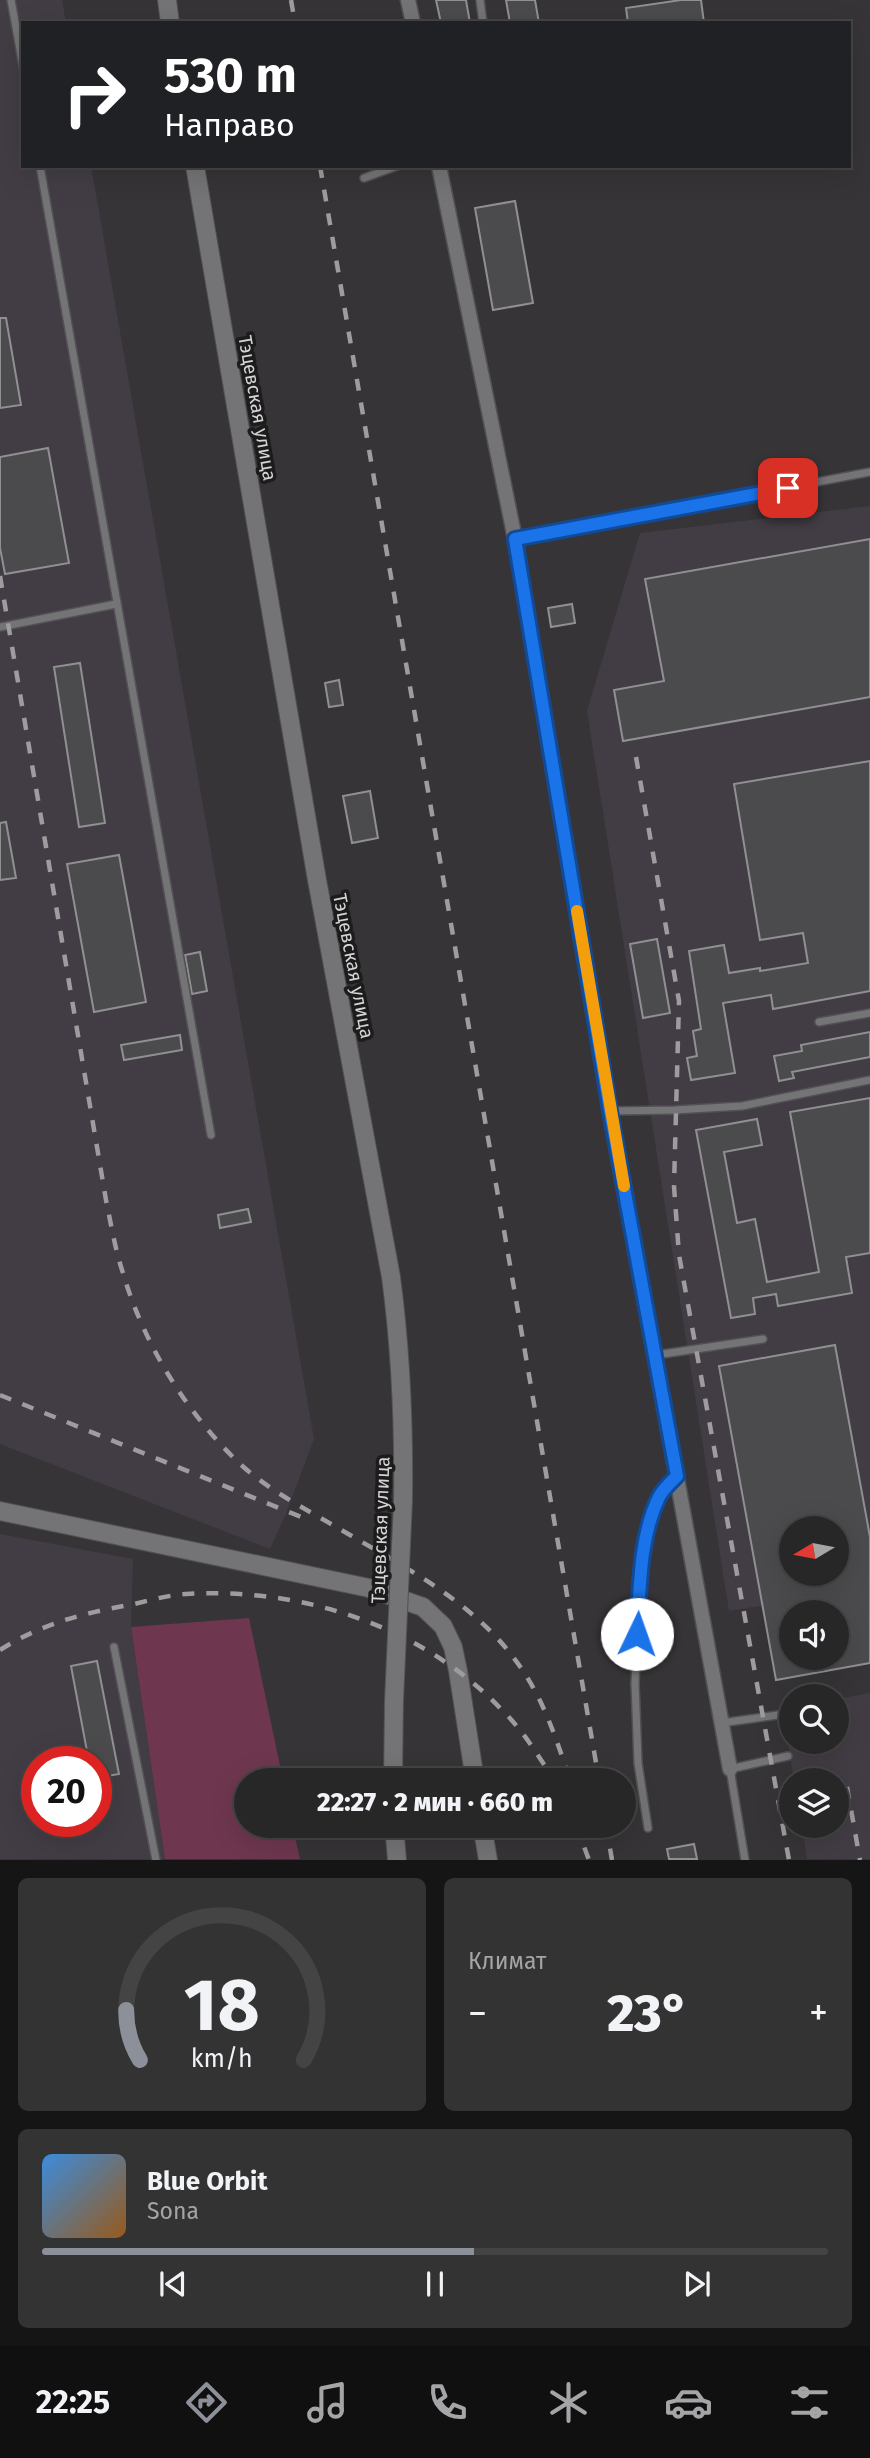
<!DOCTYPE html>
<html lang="ru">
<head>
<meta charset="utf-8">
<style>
	body { margin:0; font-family:"Fira Sans",sans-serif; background:#343334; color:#f1f3f6; height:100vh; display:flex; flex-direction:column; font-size:26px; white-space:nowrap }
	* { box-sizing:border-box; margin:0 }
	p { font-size:23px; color:#a5a5a8 }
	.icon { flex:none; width:38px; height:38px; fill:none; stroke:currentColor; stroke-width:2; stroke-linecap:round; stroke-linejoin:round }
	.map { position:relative; height:1860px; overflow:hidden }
	.drawer { display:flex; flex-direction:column; gap:18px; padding:18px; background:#161516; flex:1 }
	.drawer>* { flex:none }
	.guide { position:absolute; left:21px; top:21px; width:830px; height:147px; border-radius:0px; box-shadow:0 7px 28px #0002,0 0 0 2px #444445; background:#202124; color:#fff; overflow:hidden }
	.needle { width:46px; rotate:260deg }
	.tools { position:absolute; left:779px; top:1516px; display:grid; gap:14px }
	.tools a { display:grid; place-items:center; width:70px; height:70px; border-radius:50%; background:#282728; box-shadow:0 7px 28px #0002,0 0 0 2px #444445; font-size:35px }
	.speed { position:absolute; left:21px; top:1746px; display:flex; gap:14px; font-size:35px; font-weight:700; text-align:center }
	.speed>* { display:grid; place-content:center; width:91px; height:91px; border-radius:50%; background:#282728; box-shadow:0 7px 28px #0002,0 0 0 2px #444445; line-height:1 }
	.speed .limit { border:10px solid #d22; background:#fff; color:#111 }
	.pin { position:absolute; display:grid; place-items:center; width:60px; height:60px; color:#fff; margin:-30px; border-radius:14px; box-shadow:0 4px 10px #0006 }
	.me { position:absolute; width:77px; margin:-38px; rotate:3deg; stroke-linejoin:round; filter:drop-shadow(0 0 5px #0008) }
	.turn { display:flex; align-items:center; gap:24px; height:147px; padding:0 28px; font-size:32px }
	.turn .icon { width:91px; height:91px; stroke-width:2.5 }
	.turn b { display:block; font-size:49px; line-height:60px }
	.big { font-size:52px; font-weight:800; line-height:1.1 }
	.drawer .widget { flex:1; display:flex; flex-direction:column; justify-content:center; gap:10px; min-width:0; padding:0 24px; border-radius:10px; background:#343334 }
	.drawer .dial { align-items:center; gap:0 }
	.dial svg { height:182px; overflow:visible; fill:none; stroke:#444445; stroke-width:7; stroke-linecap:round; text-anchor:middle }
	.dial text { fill:#f1f3f6; stroke:none }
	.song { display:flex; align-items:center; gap:21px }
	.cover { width:84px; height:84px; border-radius:10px; background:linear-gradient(135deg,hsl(210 70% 55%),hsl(30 70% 35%)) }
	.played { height:7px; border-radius:4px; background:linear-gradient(90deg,#8c9099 55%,#444445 55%) }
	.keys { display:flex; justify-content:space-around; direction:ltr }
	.heat { display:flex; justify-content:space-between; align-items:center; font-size:38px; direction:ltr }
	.drawer .tiles { flex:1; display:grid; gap:18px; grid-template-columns:1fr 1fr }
	.widget:last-child { grid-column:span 2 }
	.trip { position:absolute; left:234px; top:1768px; width:402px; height:70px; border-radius:35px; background:#282728; box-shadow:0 7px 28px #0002,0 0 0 2px #444445; font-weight:800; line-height:70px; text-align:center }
	.tabs { display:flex; height:112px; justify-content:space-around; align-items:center; background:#101010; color:#a5a5a8 }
	.tabs .icon { width:49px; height:49px }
	.tabs .on { color:#8c9099 }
	.tabs b { font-size:32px; color:#f1f3f6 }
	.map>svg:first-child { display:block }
</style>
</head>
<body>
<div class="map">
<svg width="870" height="1860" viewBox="0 0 870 1860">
	<rect width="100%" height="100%" fill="#363436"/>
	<path fill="#423d44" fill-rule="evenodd" d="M0,0H62L66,23H23V166H91L314,1439L285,1516L270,1549L0,1444Z
		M870,506V1588L729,1611L587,711L640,533ZM791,1528H836V1573H791Z
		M0,1534L133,1559L131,1627L165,1859H0ZM37,1762H96V1822H37Z
		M870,1693V1859H807L802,1825H836V1780H794L782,1709L791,1707V1741H836L837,1699Z"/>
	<path fill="#6e374f" d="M249,1618L283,1780H247V1825H292L300,1859H165L131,1627Z"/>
	<path fill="#4b4a4d" stroke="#908f92" stroke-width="2" fill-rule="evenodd" d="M436,0H466L470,23H441Z
		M506,0H535L539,23H510Z
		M681,0H701L704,23H628L626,8Z
		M515,201L533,303L493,310L475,208Z
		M0,318H6L21,405L0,408Z
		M48,448L69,563L5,574L0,548V457Z
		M870,539V697L623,741L614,690L664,681L645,579Z
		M572,604L575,623L551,627L548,608Z
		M80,663L105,823L79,827L54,667Z
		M339,680L343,705L329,707L325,683Z
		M870,761V991L773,1009L771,995L723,1003L735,1073L691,1080L687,1058L697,1056L693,1031L701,1029L689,951L724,945L729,973L760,968V971L808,963L803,933L760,940L734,784Z
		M370,791L378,838L352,843L343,796Z
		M6,822L16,878L0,880V823Z
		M119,855L146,1002L94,1012L67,864Z
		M657,939L670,1013L643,1018L630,944Z
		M200,952L207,991L192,994L185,955Z
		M870,1032V1057L792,1072L794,1078L779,1081L774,1056L802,1051L801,1045Z
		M180,1035L182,1050L124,1060L121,1045Z
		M870,1098V1253L846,1257L852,1293L778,1306L776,1294L753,1298L755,1314L731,1318L696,1130L757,1119L762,1145L724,1152L737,1223L755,1219L767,1282L819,1272L790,1112Z
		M248,1209L251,1222L220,1228L218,1215Z
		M835,1345L870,1537V1663L776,1680L719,1366ZM791,1528H836V1573H791ZM791,1612H836V1657H791Z
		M97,1661L119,1774L96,1778V1762H89L71,1666Z
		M694,1844L697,1859H669L667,1849Z"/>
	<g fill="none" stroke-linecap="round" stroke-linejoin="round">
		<g stroke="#515052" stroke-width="10">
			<path id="service" d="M11,0L23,66
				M480,0L483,23
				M40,166L211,1135
				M364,178L397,166
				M515,539L870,472
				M0,627L116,604
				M819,1022L870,1013
				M610,1111L675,1110L742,1106L870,1080
				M656,1355L763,1339
				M114,1647L156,1860
				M721,1723L778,1715
				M648,1828L638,1763L635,1683L640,1585L646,1537L660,1495L675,1478
				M745,1860L730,1769L788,1756"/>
		</g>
		<g stroke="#515052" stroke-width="17">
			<path id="minor" d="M408,0L413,23
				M439,166L515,539L610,1111L730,1769"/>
		</g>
		<g stroke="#515052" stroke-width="20">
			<path id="tertiary" d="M167,0L170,23
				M195,166L317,880L391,1277C401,1352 404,1426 403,1501
				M0,1511L369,1588L423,1607L443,1626L453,1647L458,1671L475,1780
				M393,1780L394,1701
				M394,1825L397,1860
				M482,1825L488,1860"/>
		</g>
		<use href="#service" stroke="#747375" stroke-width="7"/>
		<use href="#minor" stroke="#747375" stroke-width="14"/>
		<use href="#tertiary" stroke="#747375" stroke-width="18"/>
		<path stroke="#9e9c9e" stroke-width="4.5" stroke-dasharray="12 12" stroke-linecap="butt" d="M291,0L295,23
			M320,166L599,1780
			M0,576L106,1200C111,1224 115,1249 123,1273C143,1342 185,1411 237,1461C266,1489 304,1508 338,1528C414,1573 492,1610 535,1691C550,1719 560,1750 570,1780
			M636,757L679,1001L674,1186L679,1255L789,1860
			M0,1395L311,1521
			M0,1650C43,1623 84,1613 134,1604C151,1600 169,1595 186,1594C300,1587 420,1625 500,1708C522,1729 538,1755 554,1780
			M847,1787L860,1860
			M576,1825L589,1860
			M606,1825L612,1860"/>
		<g stroke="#515052" stroke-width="20" stroke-linecap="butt">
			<path id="tertiary-bridge" d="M394,1701L403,1501"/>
		</g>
		<use href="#tertiary-bridge" stroke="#747375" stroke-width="18"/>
	</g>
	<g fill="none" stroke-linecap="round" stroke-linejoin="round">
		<g stroke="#114b97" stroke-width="18">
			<path id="route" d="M637,1634C640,1589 639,1538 659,1497C663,1489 671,1482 677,1476L610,1111L515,539L788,488"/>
		</g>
		<use href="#route" stroke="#1a73e8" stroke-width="12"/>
		<path stroke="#f59e0b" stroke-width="12" d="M577,911L624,1186"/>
	</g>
	<g text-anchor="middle" stroke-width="7" stroke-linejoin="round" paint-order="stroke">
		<g font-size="19" fill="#d6d5d6" stroke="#1d1c1d">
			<text transform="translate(258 408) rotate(80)" y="7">Тэцевская улица</text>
			<text transform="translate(354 966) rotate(79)" y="7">Тэцевская улица</text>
			<text transform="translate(380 1530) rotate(-88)" y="7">Тэцевская улица</text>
		</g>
	</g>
</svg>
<div class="tools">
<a><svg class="needle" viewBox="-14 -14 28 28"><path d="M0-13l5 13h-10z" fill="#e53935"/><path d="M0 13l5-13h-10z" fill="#a5a5a8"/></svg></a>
<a><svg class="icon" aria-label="sound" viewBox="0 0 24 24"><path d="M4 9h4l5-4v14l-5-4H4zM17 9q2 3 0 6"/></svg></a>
<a><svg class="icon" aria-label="search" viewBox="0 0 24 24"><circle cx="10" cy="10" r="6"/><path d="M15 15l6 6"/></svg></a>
<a><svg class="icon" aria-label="layers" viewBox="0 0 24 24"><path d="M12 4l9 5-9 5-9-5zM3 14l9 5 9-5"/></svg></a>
</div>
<div class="speed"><div class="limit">20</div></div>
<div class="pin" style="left:788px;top:488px;background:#d93025"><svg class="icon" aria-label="arrive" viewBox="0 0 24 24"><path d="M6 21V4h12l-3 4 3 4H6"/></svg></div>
<svg class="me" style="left:637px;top:1634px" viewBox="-20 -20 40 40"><circle r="19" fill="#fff"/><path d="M0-13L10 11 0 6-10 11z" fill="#1a73e8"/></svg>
<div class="trip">22:27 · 2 мин · 660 m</div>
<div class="guide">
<div class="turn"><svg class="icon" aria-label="right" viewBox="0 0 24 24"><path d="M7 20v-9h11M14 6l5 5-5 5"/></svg><div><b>530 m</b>Направо</div></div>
</div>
</div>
<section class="drawer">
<div class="tiles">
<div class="widget dial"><svg viewBox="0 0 100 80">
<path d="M14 69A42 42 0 1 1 86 69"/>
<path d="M14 69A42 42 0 0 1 8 47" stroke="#8c9099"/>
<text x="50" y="56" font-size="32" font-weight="700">18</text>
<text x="50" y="72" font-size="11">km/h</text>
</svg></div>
<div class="widget"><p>Климат</p>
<div class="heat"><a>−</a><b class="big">23°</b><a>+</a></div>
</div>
<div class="widget">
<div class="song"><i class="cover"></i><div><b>Blue Orbit</b><p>Sona</p></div></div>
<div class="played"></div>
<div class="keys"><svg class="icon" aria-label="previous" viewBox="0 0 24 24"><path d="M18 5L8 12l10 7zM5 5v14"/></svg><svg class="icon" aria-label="pause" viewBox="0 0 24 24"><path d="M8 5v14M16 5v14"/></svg><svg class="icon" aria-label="next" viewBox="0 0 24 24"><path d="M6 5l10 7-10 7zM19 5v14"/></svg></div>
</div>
</div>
</section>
<nav class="tabs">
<b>22:25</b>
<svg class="icon on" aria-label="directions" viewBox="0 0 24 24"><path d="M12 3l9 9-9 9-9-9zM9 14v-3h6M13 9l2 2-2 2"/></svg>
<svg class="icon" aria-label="music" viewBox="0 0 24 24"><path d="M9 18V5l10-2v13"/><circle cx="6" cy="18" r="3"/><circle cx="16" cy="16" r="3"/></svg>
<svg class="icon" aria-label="phone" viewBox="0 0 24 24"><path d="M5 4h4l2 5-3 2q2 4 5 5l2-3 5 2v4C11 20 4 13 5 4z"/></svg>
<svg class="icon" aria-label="climate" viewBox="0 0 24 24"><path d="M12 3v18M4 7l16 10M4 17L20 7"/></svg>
<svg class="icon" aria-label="car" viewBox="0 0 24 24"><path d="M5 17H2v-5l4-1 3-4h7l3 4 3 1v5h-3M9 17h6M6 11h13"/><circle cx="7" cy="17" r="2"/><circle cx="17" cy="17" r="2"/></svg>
<svg class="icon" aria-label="filters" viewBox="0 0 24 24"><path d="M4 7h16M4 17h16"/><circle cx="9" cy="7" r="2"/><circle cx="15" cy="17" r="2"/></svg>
</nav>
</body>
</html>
